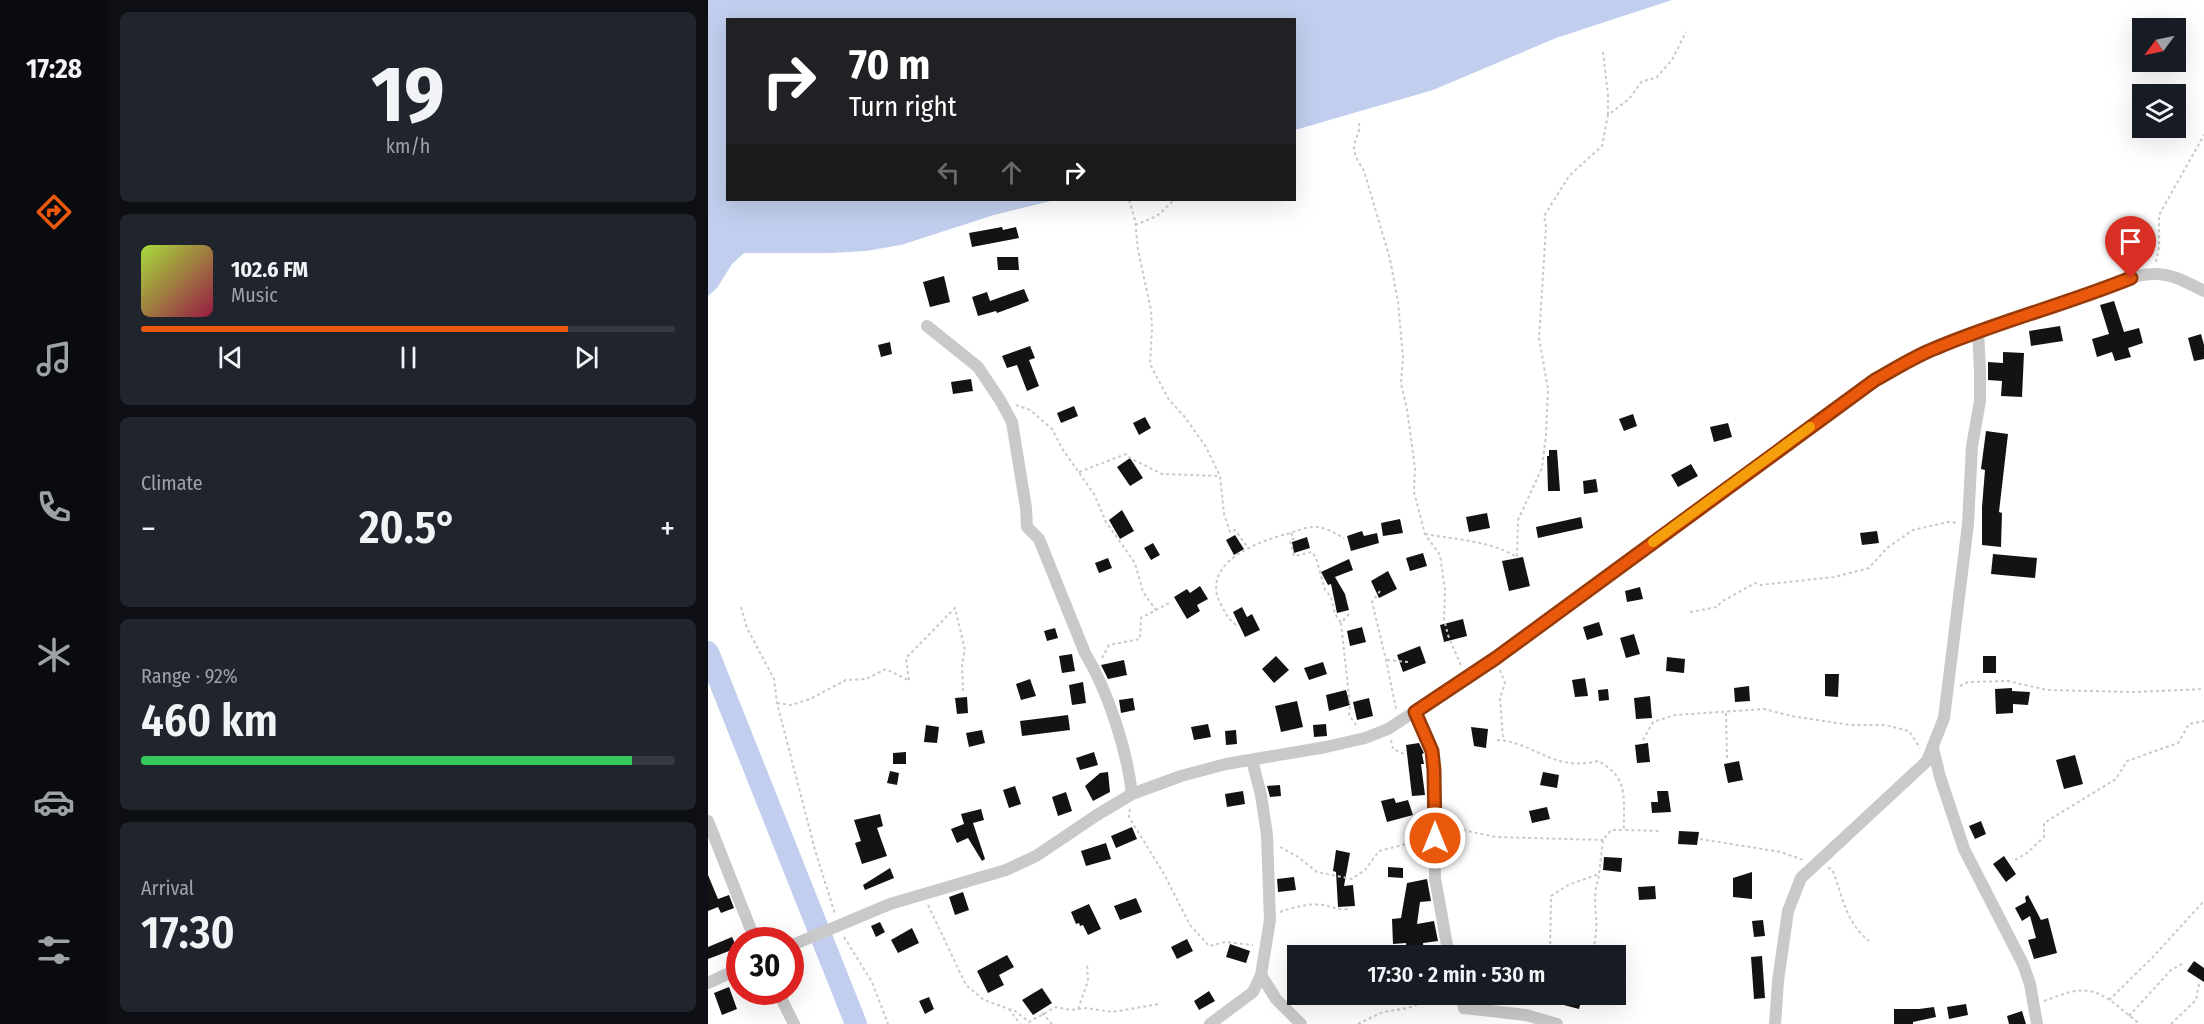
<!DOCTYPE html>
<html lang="en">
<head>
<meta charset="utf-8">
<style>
	body { margin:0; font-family:"Fira Sans Condensed",sans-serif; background:#20242c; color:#f1f3f6; height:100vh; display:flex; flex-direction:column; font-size:22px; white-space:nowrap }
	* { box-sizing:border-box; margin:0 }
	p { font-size:20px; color:#9ea1a6 }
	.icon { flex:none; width:33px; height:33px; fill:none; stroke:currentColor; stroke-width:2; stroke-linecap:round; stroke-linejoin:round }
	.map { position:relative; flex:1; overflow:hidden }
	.drawer { display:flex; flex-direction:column; gap:12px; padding:12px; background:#0d0f14; width:600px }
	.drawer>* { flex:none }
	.top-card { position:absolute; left:18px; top:18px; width:570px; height:183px; border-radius:0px; box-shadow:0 6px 24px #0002; background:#202124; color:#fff; overflow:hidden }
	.needle { width:39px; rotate:237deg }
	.fabs { position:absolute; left:1424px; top:18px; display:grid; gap:12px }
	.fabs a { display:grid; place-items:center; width:54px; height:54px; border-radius:0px; background:#171b24; box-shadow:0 6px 24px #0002; font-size:30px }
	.speed { position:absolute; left:18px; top:927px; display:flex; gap:12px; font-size:30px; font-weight:700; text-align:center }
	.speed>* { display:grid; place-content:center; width:78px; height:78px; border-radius:50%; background:#171b24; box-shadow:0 6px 24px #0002; line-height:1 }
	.speed .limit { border:9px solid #d22; background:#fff; color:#111 }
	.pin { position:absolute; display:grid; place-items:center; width:51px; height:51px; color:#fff; margin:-62px -26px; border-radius:50% 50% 50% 0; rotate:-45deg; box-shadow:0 0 6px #0007 }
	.pin .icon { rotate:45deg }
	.me { position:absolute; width:66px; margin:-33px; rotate:0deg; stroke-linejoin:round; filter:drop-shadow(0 0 4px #0008) }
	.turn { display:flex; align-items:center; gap:21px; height:126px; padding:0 24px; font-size:27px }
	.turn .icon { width:78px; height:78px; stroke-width:2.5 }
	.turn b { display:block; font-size:42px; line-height:51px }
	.lanes { display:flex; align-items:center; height:57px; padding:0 24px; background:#0003; justify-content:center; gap:30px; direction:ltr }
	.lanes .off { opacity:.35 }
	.big { font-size:45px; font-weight:600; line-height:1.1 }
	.drawer .tile { flex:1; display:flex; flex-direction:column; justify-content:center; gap:9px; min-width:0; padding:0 21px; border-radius:9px; background:#20242c }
	.drawer .dial { align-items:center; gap:0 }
	.dial b { font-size:78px; line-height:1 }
	.song { display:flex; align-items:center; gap:18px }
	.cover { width:72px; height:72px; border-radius:9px; background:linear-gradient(135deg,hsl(80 70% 55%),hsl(340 70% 35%)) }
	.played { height:6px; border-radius:3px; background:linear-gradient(90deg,#ea580c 80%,#363941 80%) }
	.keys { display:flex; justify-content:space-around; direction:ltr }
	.heat { display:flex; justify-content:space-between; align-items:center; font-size:33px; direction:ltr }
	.charge { height:9px; border-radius:4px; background:linear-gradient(90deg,#34c759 92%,#363941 0) }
	.trip { position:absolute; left:579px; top:945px; width:339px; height:60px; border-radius:0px; background:#171b24; box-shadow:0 6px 24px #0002; font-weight:600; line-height:60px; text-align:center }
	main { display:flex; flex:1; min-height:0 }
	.tabs { display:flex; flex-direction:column; width:108px; justify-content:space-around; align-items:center; background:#090b0e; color:#9ea1a6 }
	.tabs .icon { width:42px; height:42px }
	.tabs .selected { color:#ea580c }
	.tabs b { font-size:27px; color:#f1f3f6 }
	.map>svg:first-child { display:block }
</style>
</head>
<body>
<main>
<nav class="tabs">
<b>17:28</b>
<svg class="icon selected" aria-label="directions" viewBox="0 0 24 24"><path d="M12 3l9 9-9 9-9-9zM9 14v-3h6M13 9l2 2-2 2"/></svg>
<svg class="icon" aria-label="music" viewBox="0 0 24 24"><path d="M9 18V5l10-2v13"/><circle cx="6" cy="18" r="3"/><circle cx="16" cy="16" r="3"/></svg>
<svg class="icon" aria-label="phone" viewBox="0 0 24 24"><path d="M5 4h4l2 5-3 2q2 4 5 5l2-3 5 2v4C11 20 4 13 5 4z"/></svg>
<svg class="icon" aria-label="climate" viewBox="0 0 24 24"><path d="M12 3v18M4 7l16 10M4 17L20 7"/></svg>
<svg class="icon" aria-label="car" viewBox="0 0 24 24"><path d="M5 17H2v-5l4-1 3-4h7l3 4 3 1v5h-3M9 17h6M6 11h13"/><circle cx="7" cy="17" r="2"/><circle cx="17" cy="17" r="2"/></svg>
<svg class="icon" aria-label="filters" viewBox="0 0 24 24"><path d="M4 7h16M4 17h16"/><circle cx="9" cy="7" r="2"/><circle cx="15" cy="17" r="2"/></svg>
</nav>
<section class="drawer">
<div class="tile dial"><b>19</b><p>km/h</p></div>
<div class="tile">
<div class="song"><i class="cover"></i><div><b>102.6 FM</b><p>Music</p></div></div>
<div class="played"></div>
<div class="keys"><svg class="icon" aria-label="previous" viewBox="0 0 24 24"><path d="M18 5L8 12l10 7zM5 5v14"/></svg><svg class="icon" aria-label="pause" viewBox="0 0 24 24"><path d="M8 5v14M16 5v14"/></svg><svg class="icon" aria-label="next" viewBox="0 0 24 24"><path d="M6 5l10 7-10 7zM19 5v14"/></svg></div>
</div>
<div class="tile"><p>Climate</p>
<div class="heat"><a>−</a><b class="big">20.5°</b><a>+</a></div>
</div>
<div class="tile"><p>Range · 92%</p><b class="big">460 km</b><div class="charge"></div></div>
<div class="tile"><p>Arrival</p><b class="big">17:30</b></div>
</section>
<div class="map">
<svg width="1496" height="1024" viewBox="0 0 1496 1024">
	<rect width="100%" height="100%" fill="#fff"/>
	<path fill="#c1ceed" d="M0,0H964L848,38L725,90L587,130L586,20H20V200H347L286,215L193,245L158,251L123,253H36L24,264L9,288L0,296Z"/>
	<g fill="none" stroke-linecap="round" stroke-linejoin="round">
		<path stroke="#c1ceed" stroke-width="22" d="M0,652L148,1024"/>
	</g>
	<path fill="#131313" d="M294,227L295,230L308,227L311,238L264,247L261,233Z
		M289,257H310L311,270H290Z
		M236,276L242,302L222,307L215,282Z
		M316,289L321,301L289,313L288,311L270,316L264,297L279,292L282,301Z
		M1406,301L1416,332L1431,328L1435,343L1420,348L1423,357L1407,361L1404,352L1389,357L1384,339L1401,334L1392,305Z
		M1352,326L1355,341L1323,346L1321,331Z
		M1493,334L1496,345V359L1486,361L1480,338Z
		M182,342L184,354L173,357L170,345Z
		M322,346L327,358L321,360L331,386L319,391L309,365L299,368L294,356Z
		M1295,352L1316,353L1314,397L1293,396L1294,381L1280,380V362L1295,363Z
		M263,379L265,391L245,394L243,382Z
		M366,406L370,416L353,423L349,413Z
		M925,414L929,426L916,431L911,419Z
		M437,417L443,428L431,435L425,423Z
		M1020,423L1024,437L1006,442L1002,427Z
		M1278,431L1300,434L1291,512L1294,513L1293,547L1274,545V507L1277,470L1273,469Z
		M841,450H849L852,491H840L839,456H841Z
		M422,458L435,478L422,486L409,467Z
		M983,464L990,476L970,487L963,475Z
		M888,479L890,492L876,494L875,481Z
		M414,510L426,531L412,539L401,520Z
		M779,513L782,528L761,532L758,517Z
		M873,517L875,528L830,538L828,527Z
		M692,519L695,533L675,536L673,523Z
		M654,531L656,536L669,533L671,543L643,551L639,536Z
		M1169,531L1171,543L1154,545L1152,533Z
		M527,535L536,549L526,555L518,540Z
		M599,537L602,548L586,553L584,542Z
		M445,543L452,555L443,560L436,548Z
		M715,553L719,566L702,571L698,558Z
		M1285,554L1329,558L1327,578L1283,574Z
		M815,557L822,586L801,591L794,561Z
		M400,558L404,568L391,573L387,563Z
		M641,559L645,570L627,577L637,594L641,610L629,613L623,584L620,585L613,572Z
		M680,571L689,589L671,598L663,581Z
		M492,586L500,599L489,605L492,611L479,619L466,597L479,589L482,593Z
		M932,587L935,599L919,602L917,591Z
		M534,607L539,617L544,614L552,630L537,637L525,612Z
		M755,619L759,636L736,642L732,625Z
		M891,622L895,635L879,640L875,627Z
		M654,627L658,642L642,646L639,631Z
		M347,628L350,638L339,641L336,631Z
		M926,634L932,654L918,658L912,638Z
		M712,646L718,663L695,672L689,655Z
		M364,654L367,671L354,673L351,656Z
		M568,656L581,670L566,683L554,669Z
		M1275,656H1288V673H1275Z
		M959,657L977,659L976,673L958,671Z
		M416,660L419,675L400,679L393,665Z
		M615,662L619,674L601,680L596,668Z
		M1117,674H1131L1130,697L1117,696Z
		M877,678L880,696L867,697L864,680Z
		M322,679L328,696L313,700L308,684Z
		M375,682L378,703L364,705L361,685Z
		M1041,686L1042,701L1027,702L1026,688Z
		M1304,688V691L1322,692L1320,705L1305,704V713L1288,714L1287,689Z
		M900,689L901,700L891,701L890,690Z
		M638,690L642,705L621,711L618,695Z
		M942,696L944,718L928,719L926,698Z
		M259,697L260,713L249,714L247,698Z
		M425,698L427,710L413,713L411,700Z
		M661,698L665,716L649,720L645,702Z
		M589,701L595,727L573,732L567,706Z
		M360,715L362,730L314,736L312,721Z
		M500,724L503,737L486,740L483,727Z
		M618,724L619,736L606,737L605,725Z
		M218,725L231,727L229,743L216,742Z
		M763,727L780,729L778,748L766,746Z
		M274,730L277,743L261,747L258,733Z
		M528,730L529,744L518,745L517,731Z
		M711,743L716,753L714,754L716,764H713L717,795L704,796L698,745Z
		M940,743L942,762L929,763L927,745Z
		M198,752V764H185V753Z
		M386,752L390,765L372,770L368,758Z
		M1367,755L1375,784L1356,789L1348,760Z
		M1031,761L1035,780L1020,783L1016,764Z
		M182,771L191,773L189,785L179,783Z
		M400,772L402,792L385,801L377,786L392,773Z
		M835,772L851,775L849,788L832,785Z
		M572,785L573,796L562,797L559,786Z
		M307,786L313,804L301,808L295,790Z
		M535,791L537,804L519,807L517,794Z
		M949,791H960L963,812L944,813L943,802H950Z
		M358,792L364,811L350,816L344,797Z
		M686,798L688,803L700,800L705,815L679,822L673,801Z
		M839,807L842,819L824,823L821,811Z
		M273,809L276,820L265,823L277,859L274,861L260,838L249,843L243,829L256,824L253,814Z
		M172,814L175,826L169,828L179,856L154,864L147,843L153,841L146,820Z
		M1273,821L1278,834L1267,839L1261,826Z
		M715,823L716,837H704L703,824Z
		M424,827L429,839L408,848L403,836Z
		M971,831L991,832L989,845L970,844Z
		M398,843L403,859L378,866L373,851Z
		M628,850L642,853L636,886L645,885L647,906L630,907L628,872L625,871Z
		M1296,856L1308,874L1298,882L1285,864Z
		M896,857L914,858L913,872L895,870Z
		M680,867L695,868V878L680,877Z
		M182,868L186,878L157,890L155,885Z
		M1044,872V899L1025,897V878Z
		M0,875L10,899L21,895L26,908L13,913L10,907L0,911Z
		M586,877L588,890L570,892L569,879Z
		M719,879L723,901L712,902L709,924L726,921L730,941L715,943L716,954L699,955L698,943L685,944L684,919L693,918L699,883Z
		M947,886L948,899L931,900L930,887Z
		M255,892L261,910L247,915L241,897Z
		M1320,895L1333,920L1340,918L1349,953L1326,959L1320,940L1328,938L1322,916L1314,921L1307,908L1318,902L1317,897Z
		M428,898L434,912L412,920L406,906Z
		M381,904L393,929L380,935L375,925L372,926L371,923L368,924L363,912Z
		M1055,920L1057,936L1046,937L1044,921Z
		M172,922L177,932L168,937L163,926Z
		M204,928L211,943L190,953L183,940Z
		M24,937L29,948L0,959V947Z
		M479,939L485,951L469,959L463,947Z
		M522,944L542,951L538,963L518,957Z
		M299,955L306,967L291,975L296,985L280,993L269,971Z
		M1054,956L1057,998L1046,999L1043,957Z
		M1486,961L1496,968V982L1479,971Z
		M21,987L29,1009L14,1015L6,993Z
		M334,988L344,1003L325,1015L314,1000Z
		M501,991L507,1001L491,1010L486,1001Z
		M829,994H875L871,1009L829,998Z
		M221,997L226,1009L217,1014L211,1001Z
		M1258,1004L1260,1015L1241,1019L1239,1007Z
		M1226,1007L1228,1017L1205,1022V1024H1186V1009H1211Z
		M1314,1011L1318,1024H1301L1299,1016Z"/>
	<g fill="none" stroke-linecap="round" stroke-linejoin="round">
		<path stroke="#c9c9c9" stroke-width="2" stroke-dasharray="3 3" stroke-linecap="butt" d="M895,52L900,95V115
			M651,123C653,132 646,139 646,148C646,156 652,164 656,171L682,259L690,302L695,358L693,384L699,409L707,468L706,492L717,534L732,555L737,590L736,619L740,635L754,668
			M421,200L427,220L430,250L443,310L444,329L442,364L461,400L476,416L498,447L512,476L516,514L522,532L527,530L541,549
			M427,225L449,216L466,200
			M1448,262L1451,247V215L1496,135
			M308,405L322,410L344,429L355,450L386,494L398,522L427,563L435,592L448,610
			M371,472L418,454L422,458L454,474L512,476
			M583,533L586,539L582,540L586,556L604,552L608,558L617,590L623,597L627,614L633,623
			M717,534C749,540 780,540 809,557L810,520L834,468L838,434L840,389L831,338L838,227L836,216L861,176L894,146L900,115L921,99L934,81L948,78L964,60L978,32
			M672,591L664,602L678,660L688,709
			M33,607L39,628L66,679L69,703L107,850L127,914
			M982,612L1009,607L1013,602L1047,583L1052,585L1126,577L1161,568L1179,548L1205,530L1240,522L1249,523
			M641,614L633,623L642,705L641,715L650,728
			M528,625C520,619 517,612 512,603C493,563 548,542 579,534C588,531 600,526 610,527C619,528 628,534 636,538
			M394,658L401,645L432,639L433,618L463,602
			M679,660L700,662
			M792,670L797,683L792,698L795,740
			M201,680L198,658L247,608L257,650L254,664L255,691
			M1252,686L1260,682L1300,681L1339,690L1427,692L1496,689
			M69,703L83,705L102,699L138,680L158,679L178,669L200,680
			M1018,713L1019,758
			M683,740L685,749L696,754
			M789,740C827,742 844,772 890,761C922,778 915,799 916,830L953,831
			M935,740L945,722L967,715L1056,709L1083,716L1142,725H1177L1201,731L1212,748
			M422,809L421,817L456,874L482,925L501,946L517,942L545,945
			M755,830L788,837L895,840
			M992,839L1073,852L1095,860
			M572,847L590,857L609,872L644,879L657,870L671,851L714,840
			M1307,860L1319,853L1336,837V823L1408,779L1419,761L1470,743L1481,724L1496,721
			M1120,868L1124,869C1135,896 1137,922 1161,941
			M220,905L258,985L276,1000L307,1011L321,1022L348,1007L363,1010L379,1008L404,1012L452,1004
			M572,912C586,907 601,903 616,905C625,907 629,910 640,909
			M136,937L164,982L180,1024
			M842,956L843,896L860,885L891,874L895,840L903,830H916
			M886,956C885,944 890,928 888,918C887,903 886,890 891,876
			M1401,1000L1444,958L1496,901
			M1336,1001C1345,998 1354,994 1363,992C1392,984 1410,1008 1432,1024
			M301,1009L312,1024
			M370,1009L380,981L379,963
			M334,1013L344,1024
			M1421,1016L1463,970L1476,963
			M650,1024L675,1012L700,1008L718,1001L738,998L741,1000
			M1463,1024L1488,1000L1491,984"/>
		<path stroke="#c9c9c9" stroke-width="12" d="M219,326L270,367L292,400L304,422L318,508L319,527L331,539L377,653C400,691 419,750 424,794
			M707,712L724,751L727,770V878L741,956
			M1225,748L1232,777L1256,849L1315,964L1322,984L1329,1024
			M0,821L47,940
			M82,946L182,904L298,870L328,856L389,815L424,794L473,776L518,764L618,747L657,738L680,729L788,658L1130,406C1160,385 1191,365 1224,349C1270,328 1319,317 1367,300C1392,291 1417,275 1445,274C1463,273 1480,283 1496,291
			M553,975L568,999L593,1024
			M0,983L32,968
			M70,992L86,1024
			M752,994L756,1008L818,1015L849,1024
			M502,1024L545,992L553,975L562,920L559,835L553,795L544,760
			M1067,1024L1070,981L1080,911L1093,878L1219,761L1236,718L1260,524L1264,446L1272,401V370L1270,331"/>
	</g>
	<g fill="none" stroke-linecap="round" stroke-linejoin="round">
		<g stroke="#983908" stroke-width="15">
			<path id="route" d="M727,838L726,770L724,751L707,712L788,658L1167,380C1187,369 1207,356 1228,348C1292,321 1359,304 1423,278"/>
		</g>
		<use href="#route" stroke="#ea580c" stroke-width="10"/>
		<path stroke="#f59e0b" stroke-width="10" d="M945,542L1102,427"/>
	</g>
</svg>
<div class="fabs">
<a><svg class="needle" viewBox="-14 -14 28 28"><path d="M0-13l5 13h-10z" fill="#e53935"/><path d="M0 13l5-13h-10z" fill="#9ea1a6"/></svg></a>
<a><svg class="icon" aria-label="layers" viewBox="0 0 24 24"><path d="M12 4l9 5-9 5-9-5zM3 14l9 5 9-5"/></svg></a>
</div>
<div class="speed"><div class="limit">30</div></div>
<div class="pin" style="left:1423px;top:278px;background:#d93025"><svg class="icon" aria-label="arrive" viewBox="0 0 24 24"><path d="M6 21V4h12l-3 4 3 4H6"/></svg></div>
<svg class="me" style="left:727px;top:838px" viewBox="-20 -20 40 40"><circle r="17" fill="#ea580c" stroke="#fff" stroke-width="3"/><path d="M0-11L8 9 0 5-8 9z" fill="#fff"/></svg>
<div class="trip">17:30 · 2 min · 530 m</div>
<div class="top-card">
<div class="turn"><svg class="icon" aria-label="right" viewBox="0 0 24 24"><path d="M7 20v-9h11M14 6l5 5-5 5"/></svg><div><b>70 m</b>Turn right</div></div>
<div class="lanes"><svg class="icon off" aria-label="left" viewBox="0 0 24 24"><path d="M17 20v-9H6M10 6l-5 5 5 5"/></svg><svg class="icon off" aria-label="ahead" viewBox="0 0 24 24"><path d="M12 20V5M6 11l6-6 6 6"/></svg><svg class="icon" aria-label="right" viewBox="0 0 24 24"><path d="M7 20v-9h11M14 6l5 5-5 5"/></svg></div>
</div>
</div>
</main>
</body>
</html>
